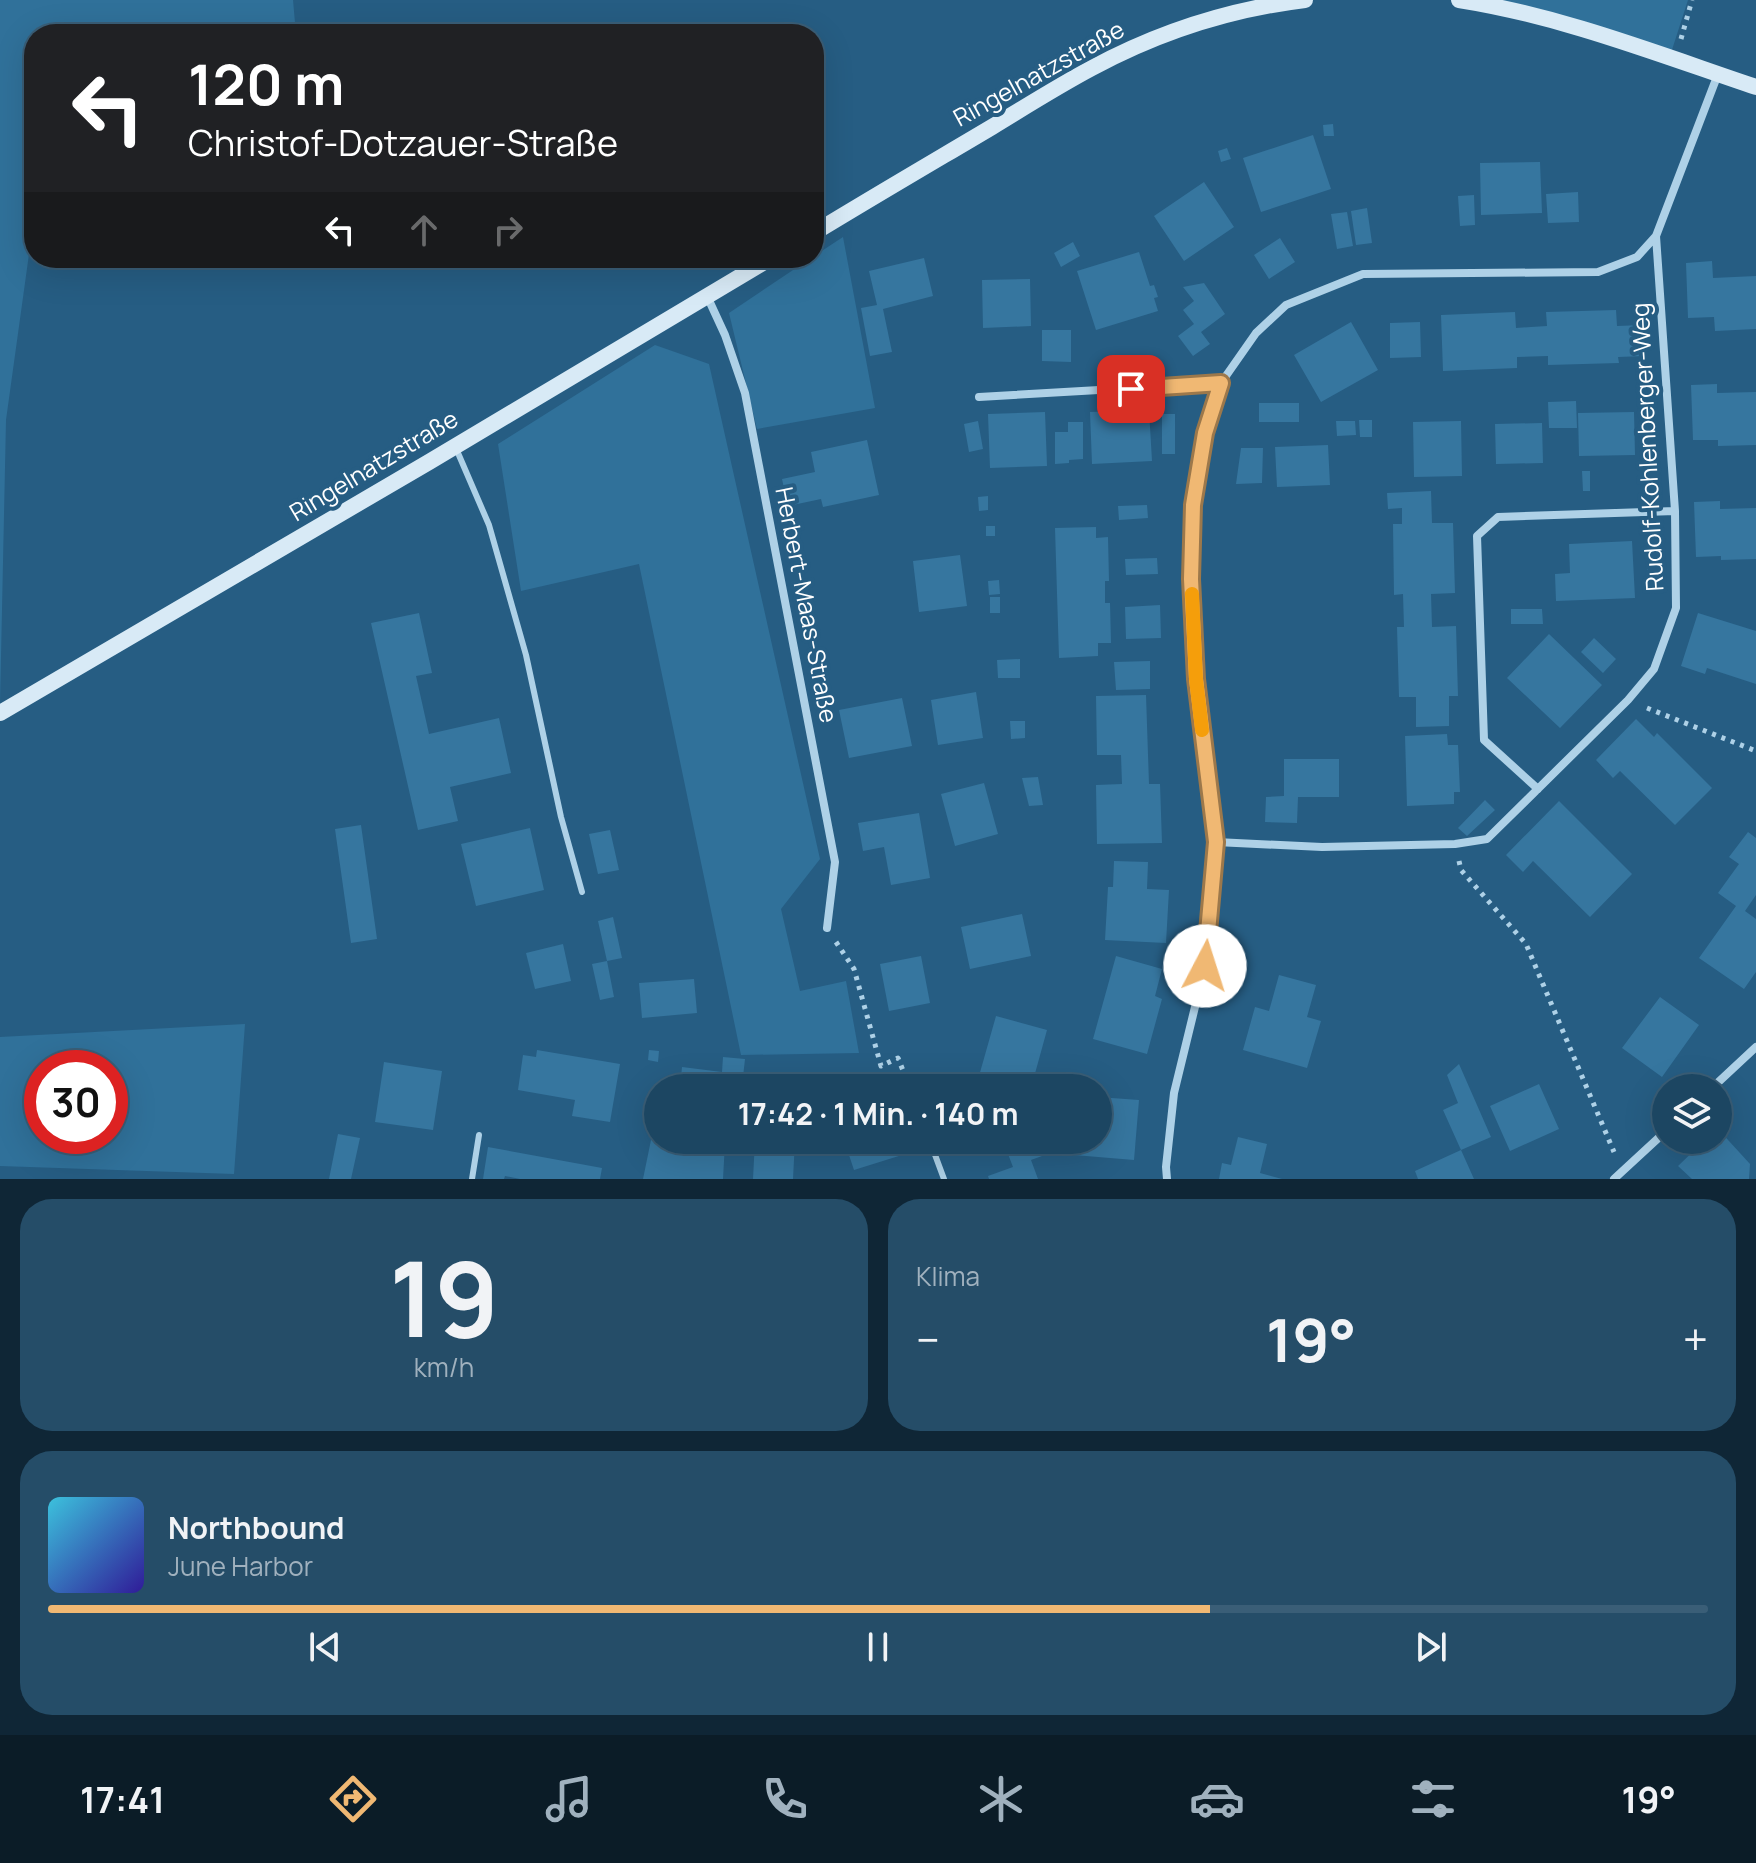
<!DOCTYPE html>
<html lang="de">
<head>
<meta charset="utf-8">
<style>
	body { margin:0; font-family:Manrope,sans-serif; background:#254d68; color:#f1f3f6; height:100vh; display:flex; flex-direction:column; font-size:30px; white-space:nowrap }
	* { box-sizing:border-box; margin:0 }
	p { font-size:26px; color:#a0b1be }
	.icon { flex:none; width:44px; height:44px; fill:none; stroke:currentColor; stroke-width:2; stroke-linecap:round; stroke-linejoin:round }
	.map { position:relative; height:1179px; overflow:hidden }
	.side { display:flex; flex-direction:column; gap:20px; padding:20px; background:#0f2636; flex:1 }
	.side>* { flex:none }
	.hud { position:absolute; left:24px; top:24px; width:800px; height:244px; border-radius:32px; box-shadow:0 8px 32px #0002,0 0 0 2px #3a5e77; background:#202124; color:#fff; overflow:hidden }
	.controls { position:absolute; left:1652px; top:1074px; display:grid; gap:16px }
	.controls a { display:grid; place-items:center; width:80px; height:80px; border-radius:50%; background:#1c4662; box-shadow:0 8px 32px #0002,0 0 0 2px #3a5e77; font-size:40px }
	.speed { position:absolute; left:24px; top:1050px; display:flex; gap:16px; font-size:40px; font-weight:700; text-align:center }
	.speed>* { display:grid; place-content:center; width:104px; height:104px; border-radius:50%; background:#1c4662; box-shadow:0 8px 32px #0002,0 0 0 2px #3a5e77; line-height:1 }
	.speed .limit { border:12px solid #d22; background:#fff; color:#111 }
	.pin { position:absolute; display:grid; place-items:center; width:68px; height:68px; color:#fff; margin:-34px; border-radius:16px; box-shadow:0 4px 12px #0006 }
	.me { position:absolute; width:88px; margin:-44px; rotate:5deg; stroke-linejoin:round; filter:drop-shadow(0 0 6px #0008) }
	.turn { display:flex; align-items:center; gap:28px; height:168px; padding:0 32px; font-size:36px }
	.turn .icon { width:104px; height:104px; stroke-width:2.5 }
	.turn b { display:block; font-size:56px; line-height:68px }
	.lanes { display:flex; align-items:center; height:76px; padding:0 32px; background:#0003; justify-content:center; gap:40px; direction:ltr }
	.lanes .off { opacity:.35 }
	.big { font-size:60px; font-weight:700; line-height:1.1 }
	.side .tile { flex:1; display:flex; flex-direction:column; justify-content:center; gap:12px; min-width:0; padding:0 28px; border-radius:32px; background:#254d68 }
	.side .dial { align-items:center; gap:0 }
	.dial b { font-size:104px; line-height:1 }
	.song { display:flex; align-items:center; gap:24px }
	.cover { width:96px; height:96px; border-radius:12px; background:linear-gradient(135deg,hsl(190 70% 55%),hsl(250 70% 35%)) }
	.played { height:8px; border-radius:4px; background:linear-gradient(90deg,#f0b873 70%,#3a5e77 70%) }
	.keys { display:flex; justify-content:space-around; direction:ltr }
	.heat { display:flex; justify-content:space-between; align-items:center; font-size:44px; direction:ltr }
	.side .tiles { flex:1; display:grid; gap:20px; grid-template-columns:1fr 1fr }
	.tile:last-child { grid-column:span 2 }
	.trip { position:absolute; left:644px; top:1074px; width:468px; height:80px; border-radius:40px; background:#1c4662; box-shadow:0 8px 32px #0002,0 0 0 2px #3a5e77; font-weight:700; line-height:80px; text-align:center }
	.tab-bar { display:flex; height:128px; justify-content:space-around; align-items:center; background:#0b1c27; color:#a0b1be }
	.tab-bar .icon { width:56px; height:56px }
	.tab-bar .selected { color:#f0b873 }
	.tab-bar b { font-size:36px; color:#f1f3f6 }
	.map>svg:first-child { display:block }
</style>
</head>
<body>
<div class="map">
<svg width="1756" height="1179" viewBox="0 0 1756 1179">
	<rect width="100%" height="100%" fill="#265d83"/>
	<path fill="#30719a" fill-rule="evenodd" d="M0,0H293L296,34H34V218L6,420L0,704Z
		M1473,0H1688L1670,56Z
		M843,237L875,408L757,429L729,313L811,258H814V256Z
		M655,345L709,364L820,859L781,909L800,991L846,981L859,1053L741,1055L639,564L521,591L498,444Z
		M245,1024L234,1174L0,1166V1037ZM42,1068H110V1136H42Z"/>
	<path fill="#36769f" d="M1333,124L1334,136H1324L1323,125Z
		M1313,135L1331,189L1261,212L1243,158Z
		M1227,148L1231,159L1221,162L1218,151Z
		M1540,162L1542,213L1481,215L1480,163Z
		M1204,182L1234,227L1184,261L1154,216Z
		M1578,192L1579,222L1548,223L1546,194Z
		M1474,195L1475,225L1460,226L1458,196Z
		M1367,208L1372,243L1356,245L1351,211Z
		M1347,212L1353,246L1337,249L1331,214Z
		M1280,238L1295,262L1269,279L1254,255Z
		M1073,242L1080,256L1061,267L1054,253Z
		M1139,252L1150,286L1154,285L1158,297L1154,298L1158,311L1096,330L1077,271Z
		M924,258L933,296L883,309L892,352L870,356L861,308L877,305L869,271Z
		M1712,261L1713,278L1756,276V329L1715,331L1714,317L1688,318L1686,263Z
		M1030,279L1031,326L983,328L982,280Z
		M1204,283L1225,314L1201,332L1210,344L1193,356L1178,336L1194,324L1183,310L1194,301L1183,287Z
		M1616,310L1617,326L1643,325L1644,356L1618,357L1619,363L1548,365V356L1517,357V368L1443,371L1441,315L1515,312L1516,328L1531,327L1547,326L1546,312Z
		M1351,322L1378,370L1321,402L1294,355Z
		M1420,322L1421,357L1390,358V323Z
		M1042,330H1071V362L1042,361Z
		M1717,384V393L1756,392V445L1718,446V440H1693L1691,385Z
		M1576,401L1577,428H1549L1548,402Z
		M1259,403H1299V422H1259Z
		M1149,410L1152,461L1092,464L1090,412Z
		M1045,412L1047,466L990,468L988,414Z
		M1634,412L1635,455L1579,456L1578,413Z
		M1162,414H1175V454H1162Z
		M1359,420H1372V437H1360Z
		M978,421L983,449L969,452L964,424Z
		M1336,421H1355L1356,435L1337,436Z
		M1461,421L1462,476L1414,477L1413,422Z
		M1068,422H1083V459L1069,460V463L1055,464V432H1068Z
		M1542,423L1543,463L1496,464L1495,424Z
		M867,440L879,495L823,507L821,499L788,506L782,479L815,472L811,452Z
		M1328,445L1330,485L1277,487L1275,447Z
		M1241,448H1263L1262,483L1236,484Z
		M1582,471H1590V491H1583Z
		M1431,491L1432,523H1453L1455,593L1431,594L1432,627L1456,626L1458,696H1449V726L1416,727V697H1399L1397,627H1404L1403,594L1394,595L1393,524H1402V508L1388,509L1387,493Z
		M988,496V510L979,511L978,497Z
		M1720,501V509L1756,508V559L1721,560V556L1696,557L1694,502Z
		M1147,505L1148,518L1119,520L1118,506Z
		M986,526H995V536H986Z
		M1096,527V538L1108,537L1109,581H1105V603H1110L1111,643H1098V656L1059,658L1055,528Z
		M1632,541L1635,598L1556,601L1555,574L1570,573L1569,544Z
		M960,555L967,606L919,612L913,561Z
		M1157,558L1158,574L1126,575L1125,559Z
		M1647,566H1661L1662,589H1648Z
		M999,580L1000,594L989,595L988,581Z
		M990,597H1000V613H990Z
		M1160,605L1161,638L1126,639L1125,607Z
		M1511,609H1542L1543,624H1511Z
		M419,613L432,673L416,676L429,734L499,718L511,773L450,787L458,821L418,830L371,623Z
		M1698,613L1756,631V684L1707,668L1705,674L1681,666Z
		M1549,634L1602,685L1560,728L1507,678Z
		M1594,638L1616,659L1603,673L1581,652Z
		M1020,659V678H998L997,660Z
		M1150,661V689L1116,690L1114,662Z
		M976,692L983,738L938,745L931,700Z
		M1146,695L1149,784H1160L1162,843L1097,844L1096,785L1122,784L1121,755H1097L1096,696Z
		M902,698L912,746L849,758L839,710Z
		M1636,719L1654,737L1657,733L1712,788L1675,825L1620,771L1613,778L1596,760Z
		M1010,721H1025V738L1011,739Z
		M1447,734L1448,745H1458L1460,792H1454V804L1407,806L1405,736Z
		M1284,759H1339V797H1298L1297,823L1265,822L1266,797L1284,796Z
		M1038,777L1043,805L1029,806L1022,778Z
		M984,783L998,834L955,846L941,794Z
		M1485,800L1495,810L1467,836L1458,828Z
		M1559,801L1632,874L1590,917L1533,861L1523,872L1506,855Z
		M919,813L930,878L891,885L884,847L863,851L858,823Z
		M361,825L377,939L351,943L335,829Z
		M530,828L544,890L476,906L461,844Z
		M610,830L619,870L598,874L589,834Z
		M1748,832L1756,838V895L1745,911L1756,919V972L1744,989L1699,958L1736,906L1718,893L1739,864L1729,857Z
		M1114,861L1148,862L1147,889L1169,890L1166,943L1105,940L1108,887H1113Z
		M1022,914L1031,956L970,969L961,927Z
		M613,917L622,958L607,961L598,921Z
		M563,944L571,981L535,989L526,953Z
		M921,956L930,1003L889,1011L880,964Z
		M1116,956L1162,969L1155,996L1162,999L1147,1054L1093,1039Z
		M607,961L614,997L600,1000L592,964Z
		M1279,975L1316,985L1307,1017L1321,1021L1307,1068L1243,1050L1255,1007L1269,1011Z
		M694,979L697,1013L642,1018L639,983Z
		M1660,997L1699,1025L1662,1077L1622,1048Z
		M996,1016L1047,1030L1031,1088H1024L979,1076Z
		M537,1050L620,1064L610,1122L572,1116L575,1100L518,1090L523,1055L536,1057Z
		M649,1050L659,1051L658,1062L648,1060Z
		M723,1057L745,1059L742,1086L720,1084V1088H680L682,1067L722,1072Z
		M384,1062L442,1071L433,1130L375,1122Z
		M1459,1064L1491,1137L1461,1150L1474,1179H1418L1415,1171L1461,1150L1443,1110L1458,1103L1447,1075Z
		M1539,1084L1559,1129L1510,1151L1490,1106Z
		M1098,1097L1139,1100L1134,1160L1074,1155L1076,1140H1098Z
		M1718,1129L1750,1164L1749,1179H1692L1678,1166L1705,1140H1718Z
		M338,1134L360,1138L351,1179H329Z
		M1238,1137L1267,1144L1260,1173L1282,1179H1219L1222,1163L1231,1165Z
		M651,1140L696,1150L699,1140L725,1143L723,1179H643Z
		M755,1140H795L793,1179H753Z
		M844,1140H898L902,1155L854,1170Z
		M1036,1140L1042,1156L1031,1160L1038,1179H989L988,1176L1013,1167L1003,1141Z
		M488,1147L602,1168L600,1179H520L505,1176L504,1179H483Z"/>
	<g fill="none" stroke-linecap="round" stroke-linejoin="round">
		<path stroke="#aed1e7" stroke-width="5" stroke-dasharray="4 6" stroke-linecap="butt" d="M1681,39L1692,0
			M1647,708L1756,751
			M1459,861L1461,870L1526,944L1614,1152
			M836,942L854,969L881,1066L898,1058L910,1088"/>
		<path stroke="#aed1e7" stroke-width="6" d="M455,446L489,525L526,655L561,817L582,892
			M931,1144L944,1179
			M472,1179L479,1135"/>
		<path stroke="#aed1e7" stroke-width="8" d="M707,296L725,335L745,393L835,862L827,928
			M979,397L1221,383
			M1538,789L1484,740L1477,536L1498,517L1675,511
			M1216,842L1322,847L1455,844L1487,839L1628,700L1654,669L1676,608L1675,511L1656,236
			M1712,1088L1756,1047
			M1167,1179L1166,1167L1174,1093L1205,966L1216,842L1196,679L1191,579L1193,505L1205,433L1221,383L1256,333L1286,305L1363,274L1598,272L1637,257L1656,236L1718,74
			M1614,1179L1666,1131"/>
		<path stroke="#d8eaf6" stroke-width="16" d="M1459,0C1561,16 1658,54 1756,87
			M814,233C873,197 933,162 992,127C1025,107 1058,86 1092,68C1157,33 1231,9 1305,0
			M0,713L429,462L771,258"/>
	</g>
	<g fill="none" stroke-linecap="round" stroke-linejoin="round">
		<g stroke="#9c784b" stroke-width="20">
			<path id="route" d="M1131,389L1221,383L1205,433L1193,505L1191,579L1196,679L1216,842L1205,966"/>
		</g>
		<use href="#route" stroke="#f0b873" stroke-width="14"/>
		<path stroke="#f59e0b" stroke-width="14" d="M1192,594L1196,679L1202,730"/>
	</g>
	<g text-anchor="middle" stroke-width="8" stroke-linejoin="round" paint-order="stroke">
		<g font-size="24" fill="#fff" stroke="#265d83">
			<text transform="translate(1039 74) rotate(-29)" y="8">Ringelnatzstraße</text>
			<text transform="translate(1648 447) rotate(-93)" y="8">Rudolf-Kohlenberger-Weg</text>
			<text transform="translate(374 466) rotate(-31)" y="8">Ringelnatzstraße</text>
			<text transform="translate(806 605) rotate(79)" y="8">Herbert-Maas-Straße</text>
		</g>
	</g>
</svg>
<div class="controls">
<a><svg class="icon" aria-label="layers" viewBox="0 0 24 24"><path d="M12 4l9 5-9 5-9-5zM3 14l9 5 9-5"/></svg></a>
</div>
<div class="speed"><div class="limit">30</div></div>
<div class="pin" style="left:1131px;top:389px;background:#d93025"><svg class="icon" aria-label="arrive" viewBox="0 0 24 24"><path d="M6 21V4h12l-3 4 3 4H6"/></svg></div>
<svg class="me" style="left:1205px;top:966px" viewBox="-20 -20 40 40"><circle r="19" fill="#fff"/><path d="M0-13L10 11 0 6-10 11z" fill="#f0b873"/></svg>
<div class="trip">17:42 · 1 Min. · 140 m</div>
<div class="hud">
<div class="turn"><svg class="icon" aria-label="left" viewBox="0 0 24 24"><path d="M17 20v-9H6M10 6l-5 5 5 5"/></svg><div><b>120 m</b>Christof-Dotzauer-Straße</div></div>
<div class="lanes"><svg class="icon" aria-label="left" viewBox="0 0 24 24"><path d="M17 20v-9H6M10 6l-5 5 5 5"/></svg><svg class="icon off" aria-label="ahead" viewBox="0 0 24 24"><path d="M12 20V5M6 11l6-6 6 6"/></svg><svg class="icon off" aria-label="right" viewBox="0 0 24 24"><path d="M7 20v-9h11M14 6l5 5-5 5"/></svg></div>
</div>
</div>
<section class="side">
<div class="tiles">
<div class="tile dial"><b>19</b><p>km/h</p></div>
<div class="tile"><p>Klima</p>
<div class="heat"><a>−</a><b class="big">19°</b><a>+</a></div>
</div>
<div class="tile">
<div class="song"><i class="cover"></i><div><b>Northbound</b><p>June Harbor</p></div></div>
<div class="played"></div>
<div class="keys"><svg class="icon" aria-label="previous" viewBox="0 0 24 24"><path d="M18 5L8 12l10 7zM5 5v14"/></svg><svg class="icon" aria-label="pause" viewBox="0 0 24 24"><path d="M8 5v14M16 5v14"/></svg><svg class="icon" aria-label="next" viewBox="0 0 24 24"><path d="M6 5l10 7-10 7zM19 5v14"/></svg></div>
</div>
</div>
</section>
<nav class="tab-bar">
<b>17:41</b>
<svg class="icon selected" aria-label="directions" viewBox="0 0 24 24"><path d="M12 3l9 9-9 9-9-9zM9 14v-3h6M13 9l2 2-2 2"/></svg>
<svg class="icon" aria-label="music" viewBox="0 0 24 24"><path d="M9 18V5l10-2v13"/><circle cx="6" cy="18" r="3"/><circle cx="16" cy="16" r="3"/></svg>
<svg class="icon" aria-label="phone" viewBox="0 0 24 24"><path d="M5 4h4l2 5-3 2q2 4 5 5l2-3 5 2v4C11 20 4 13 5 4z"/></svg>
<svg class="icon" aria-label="climate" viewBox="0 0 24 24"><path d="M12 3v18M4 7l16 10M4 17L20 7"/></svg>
<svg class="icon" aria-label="car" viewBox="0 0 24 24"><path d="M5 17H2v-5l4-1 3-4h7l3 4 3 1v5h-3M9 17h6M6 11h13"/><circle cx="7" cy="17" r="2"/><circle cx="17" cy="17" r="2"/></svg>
<svg class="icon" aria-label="filters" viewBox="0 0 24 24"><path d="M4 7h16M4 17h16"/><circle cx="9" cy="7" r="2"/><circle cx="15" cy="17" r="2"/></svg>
<b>19°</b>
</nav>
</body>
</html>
